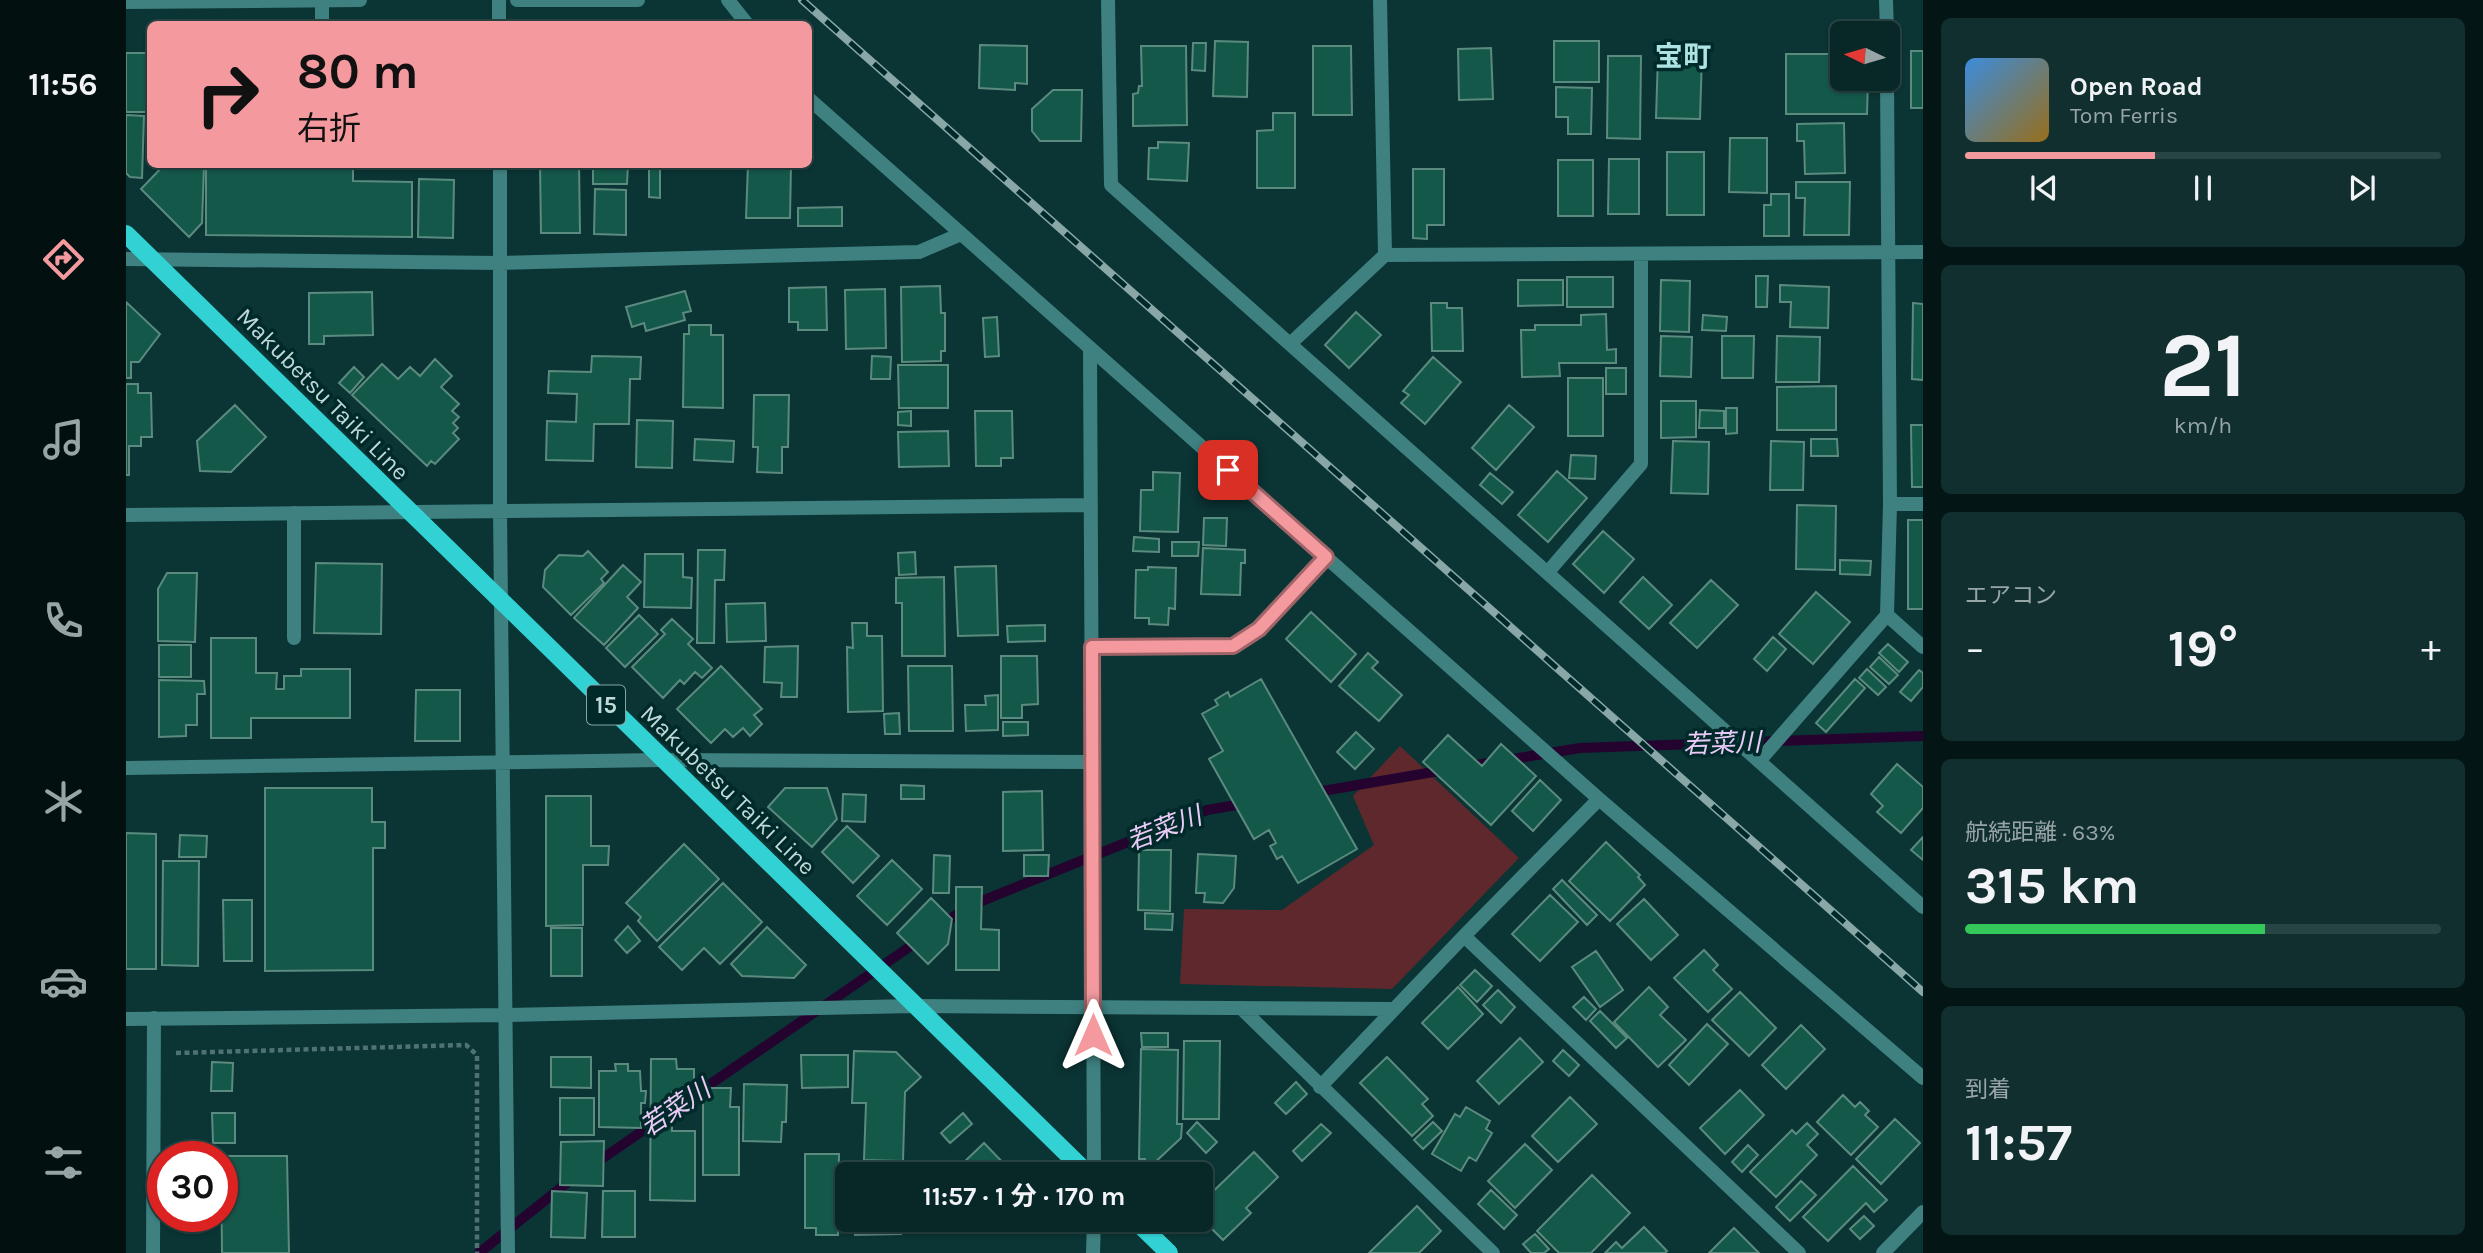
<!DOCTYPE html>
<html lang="ja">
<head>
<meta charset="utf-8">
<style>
	body { margin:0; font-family:Karla,"Noto Sans JP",sans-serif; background:#112f2f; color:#f1f3f6; height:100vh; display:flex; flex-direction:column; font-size:26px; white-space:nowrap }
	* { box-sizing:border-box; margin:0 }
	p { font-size:23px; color:#98a5a7 }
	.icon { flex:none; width:38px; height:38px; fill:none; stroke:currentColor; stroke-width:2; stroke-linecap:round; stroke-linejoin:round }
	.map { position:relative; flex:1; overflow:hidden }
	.details { display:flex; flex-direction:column; gap:18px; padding:18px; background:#041515; width:560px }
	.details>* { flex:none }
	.hud { position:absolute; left:21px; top:21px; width:665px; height:147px; border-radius:10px; box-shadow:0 2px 5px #0004,0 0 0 2px #294444; background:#f49a9f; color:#111; overflow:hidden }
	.needle { width:46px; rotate:275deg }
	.tools { position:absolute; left:1704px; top:21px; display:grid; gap:14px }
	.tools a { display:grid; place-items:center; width:70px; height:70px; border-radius:10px; background:#082727; box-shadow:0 2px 5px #0004,0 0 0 2px #294444; font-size:35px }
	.speed { position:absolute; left:21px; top:1141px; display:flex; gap:14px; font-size:35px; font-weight:700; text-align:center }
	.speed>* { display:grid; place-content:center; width:91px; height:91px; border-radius:50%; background:#082727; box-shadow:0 2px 5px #0004,0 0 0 2px #294444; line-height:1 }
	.speed .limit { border:10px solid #d22; background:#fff; color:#111 }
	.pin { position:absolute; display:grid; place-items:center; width:60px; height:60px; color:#fff; margin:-30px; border-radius:14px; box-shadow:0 4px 10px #0006 }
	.me { position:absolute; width:77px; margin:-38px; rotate:0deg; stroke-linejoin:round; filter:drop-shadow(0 0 5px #0008) }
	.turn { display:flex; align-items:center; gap:24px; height:147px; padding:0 35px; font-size:32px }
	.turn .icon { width:91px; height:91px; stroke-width:2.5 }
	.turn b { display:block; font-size:49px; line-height:60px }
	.big { font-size:52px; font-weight:700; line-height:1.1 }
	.details .widget { flex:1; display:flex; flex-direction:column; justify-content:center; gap:10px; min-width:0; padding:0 24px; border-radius:10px; background:#112f2f }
	.details .dial { align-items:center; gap:0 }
	.dial b { font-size:91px; line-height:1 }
	.song { display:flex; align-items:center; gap:21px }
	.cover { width:84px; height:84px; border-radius:10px; background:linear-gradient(135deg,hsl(210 70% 55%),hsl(40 70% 35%)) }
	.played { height:7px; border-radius:4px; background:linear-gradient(90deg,#f49a9f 40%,#294444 40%) }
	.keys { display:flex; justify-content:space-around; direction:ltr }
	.heat { display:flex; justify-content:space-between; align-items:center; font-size:38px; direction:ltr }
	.charge { height:10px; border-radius:5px; background:linear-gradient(90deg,#34c759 63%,#294444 0) }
	.trip { position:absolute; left:709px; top:1162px; width:378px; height:70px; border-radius:10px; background:#082727; box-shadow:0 2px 5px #0004,0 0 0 2px #294444; font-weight:700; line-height:70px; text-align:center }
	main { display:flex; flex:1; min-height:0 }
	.dock { display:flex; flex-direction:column; width:126px; justify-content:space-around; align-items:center; background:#031010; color:#98a5a7 }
	.dock .icon { width:49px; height:49px }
	.dock .active { color:#f49a9f }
	.dock b { font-size:32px; color:#f1f3f6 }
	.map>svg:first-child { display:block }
</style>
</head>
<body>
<main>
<nav class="dock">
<b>11:56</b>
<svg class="icon active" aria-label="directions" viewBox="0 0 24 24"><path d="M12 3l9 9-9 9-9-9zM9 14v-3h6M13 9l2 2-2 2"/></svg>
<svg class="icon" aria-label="music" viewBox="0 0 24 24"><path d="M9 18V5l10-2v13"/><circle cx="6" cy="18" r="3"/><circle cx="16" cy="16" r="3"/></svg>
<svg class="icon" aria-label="phone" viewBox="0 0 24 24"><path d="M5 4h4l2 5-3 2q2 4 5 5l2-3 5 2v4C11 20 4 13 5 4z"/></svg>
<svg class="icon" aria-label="climate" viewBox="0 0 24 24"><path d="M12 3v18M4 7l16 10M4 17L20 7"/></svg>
<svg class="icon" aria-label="car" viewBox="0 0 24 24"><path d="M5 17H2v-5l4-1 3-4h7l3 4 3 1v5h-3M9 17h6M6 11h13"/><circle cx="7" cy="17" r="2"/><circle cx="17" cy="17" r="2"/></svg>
<svg class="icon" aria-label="filters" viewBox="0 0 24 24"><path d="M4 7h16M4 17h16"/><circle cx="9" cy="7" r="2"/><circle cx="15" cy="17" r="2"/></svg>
</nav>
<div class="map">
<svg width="1797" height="1253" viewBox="0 0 1797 1253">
	<rect width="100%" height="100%" fill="#0b3434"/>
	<path fill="#5f282d" d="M1274,746L1393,858L1266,989L1054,984L1058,909L1156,910L1248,845L1227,796Z"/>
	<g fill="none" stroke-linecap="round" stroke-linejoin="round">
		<path stroke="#24032f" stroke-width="10" d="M1344,766L1454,748L1797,736
			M1185,793L1319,770
			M816,925L841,907L1081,810L1122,803
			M467,1165L795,939
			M353,1253L446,1179"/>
	</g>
	<path fill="#14584a" stroke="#5b8a7e" stroke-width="2" d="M1089,41L1122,42L1121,97L1087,96Z
		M1428,41H1473V82H1428Z
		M1067,43H1080L1079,71L1066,70Z
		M854,45L901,46V84L889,83V90L853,88Z
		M1015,46H1060L1061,125L1007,126V94L1012,93L1013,86H1016Z
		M1187,46H1225L1226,115H1187Z
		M1365,48L1367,99L1333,100L1332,49Z
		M1785,51H1797V108H1785Z
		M0,53H24L23,112H0Z
		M1660,54H1717V79H1742L1741,114H1660Z
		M1532,55L1576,56L1574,119L1530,118Z
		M1482,56H1515L1514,139L1481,138Z
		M1430,87L1466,88L1465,134H1442V117H1430Z
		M927,90H956L955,141H914L906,131V109Z
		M1147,113H1169V188H1131V131L1147,130Z
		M0,115L18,116L16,178L4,177L0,173Z
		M1718,123L1719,173L1679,174L1678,141H1671V124Z
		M1604,138H1641V193L1603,192Z
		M1032,142L1063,143L1061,181L1022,179L1023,148H1032Z
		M1541,152H1578V215H1541Z
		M1483,159H1513V214H1482Z
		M1432,160H1467V216H1432Z
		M39,164H76L78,166L76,223L63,237L15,189Z
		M80,164H227V181L286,182V237L80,235Z
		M233,164H320V167L233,168Z
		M414,164H453L454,233H415Z
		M467,164H502L501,184H467Z
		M523,164H534V198L523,197Z
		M622,164H665L664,218H620Z
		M1287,169H1318V225H1301V239L1287,238Z
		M293,179L328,180L327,238L292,237Z
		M1670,182H1724L1723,235H1678L1679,198H1670Z
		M469,189L500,190V235L468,234Z
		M1645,194H1663V236H1638V205H1645Z
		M716,207V226H672V208Z
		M1630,276H1642L1641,307H1630Z
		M1441,277H1487V307H1441Z
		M1392,280H1437V305L1392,306Z
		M1535,280L1564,281L1563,332L1534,331Z
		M1654,285L1703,287L1702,328L1664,327L1665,302H1654Z
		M814,286L815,313H819V351H815V361L776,362L775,287Z
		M700,287L701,330H672V322H663V288Z
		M759,289L760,348L720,349L719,290Z
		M559,291L565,311L557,313L559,320L520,331L518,323L506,327L500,307Z
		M246,292L247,335L198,336V344H183V293Z
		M0,302L34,334L13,362H5V378H0Z
		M1305,303H1321V308H1336L1337,351H1306Z
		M1787,303L1797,304V380L1786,379Z
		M1230,312L1255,335L1223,368L1199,345Z
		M1480,314L1481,350L1490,349V363H1433L1434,376L1396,377L1395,330H1409V325H1455V315Z
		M1577,315L1601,317L1600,331L1576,330Z
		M871,317L873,356L859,357L857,318Z
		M563,325H585V335H597V408L557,407L558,334H563Z
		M1535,336L1566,337L1565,377L1534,376Z
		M1596,336H1628L1627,378H1596Z
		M1651,336L1694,337L1693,382H1650Z
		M466,356L515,357L514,379H504L503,424H468L467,461L420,460L421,421L450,422L451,394L422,393L423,371L465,372Z
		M746,356L765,357L764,379H745Z
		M1307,357L1335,382L1299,424L1275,403L1283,395L1277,391Z
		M309,359L326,376L315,387L333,404L326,411L333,417L327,423L332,428L327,433L333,439L309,464L305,461L301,466L226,395L256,364L272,379L284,367L294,376Z
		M772,365H822V408H773Z
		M228,367L238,377L224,393L213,383Z
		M1480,368H1500V394H1480Z
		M1442,378H1477V436H1442Z
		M0,384H12V393H25L26,437H15V446H3V475H0Z
		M1710,386V430H1651V387Z
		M628,395H663L662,447H656V473L631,472L632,447H627Z
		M1535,401H1570V437L1535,438Z
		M109,405L140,437L105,472L74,471L71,441Z
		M1383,405L1408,427L1370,470L1346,448Z
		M1600,408H1611V433L1600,434Z
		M1574,410L1598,411V428H1573Z
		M785,411V426L772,425V412Z
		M849,411H886L887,458H875V466H850Z
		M511,420L547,421L546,468L510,467Z
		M1785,425H1797V487H1786Z
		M822,431L823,466L773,467L772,432Z
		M569,439L608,441L607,462L568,460Z
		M1685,439H1711L1712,456H1685Z
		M1547,441L1583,442L1582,494L1545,493Z
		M1645,441L1678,442L1677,490H1644Z
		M1445,455L1470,456L1469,479L1443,478Z
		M1431,471L1461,498L1422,542L1392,515Z
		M1027,472L1054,473L1052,532L1014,531L1015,490H1027Z
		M1364,473L1387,492L1376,504L1354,485Z
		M1671,505L1710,506L1709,570L1670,569Z
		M1078,518H1101L1100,546L1077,545Z
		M1782,520H1797V609H1782Z
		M1477,531L1508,559L1478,593L1447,564Z
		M1008,537L1033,539V552L1007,551Z
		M1046,542H1073L1072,556H1046Z
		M1077,548L1119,550V563H1115L1114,595L1075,594Z
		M572,550H599L598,580H589L588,643H571Z
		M462,551L482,572L475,579L478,583L445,615L417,587L419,570L433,555L457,556Z
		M789,552L790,574L773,575L772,553Z
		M519,554H557V577L566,578L565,608L518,607Z
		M1714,560L1745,561L1744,575L1714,574Z
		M190,563L256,564L255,634L188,633Z
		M497,565L515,582L501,597L512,608L478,645L448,618Z
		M870,566L872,635L832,636L829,567Z
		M1022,567L1050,568L1049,609L1043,608L1042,625L1023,624V618H1009L1010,570H1022Z
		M41,573H71L69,642L32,641V589Z
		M818,577L819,656H776V603H770V578Z
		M1517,577L1546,605L1523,629L1494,602Z
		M1585,580L1612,605L1571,648L1544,623Z
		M1690,592L1724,622L1687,664L1653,634Z
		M639,603L640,641L601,642L600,604Z
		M1185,612L1230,654L1205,682L1160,639Z
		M513,615L532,634L499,667L480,648Z
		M546,619L567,639L562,644L586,668L576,678L569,672L558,684L554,680L537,698L506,667L539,634L535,630Z
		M726,623H741V636H756L757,711L722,712L721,647L727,648Z
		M919,625V641L882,642L881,626Z
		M1647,637L1660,649L1641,671L1628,659Z
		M85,638H130V673H151L150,689H158V676H175V669H224V718H125V738H85Z
		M1762,644L1782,662L1773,672L1753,653Z
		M33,645H65V677H33Z
		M672,646L671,697H655L656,683L638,682L639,647Z
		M1242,653L1252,662L1246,668L1276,695L1253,721L1213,686Z
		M875,656H911L912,704L896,705V718H875Z
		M1753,657L1772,675L1763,684L1744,667Z
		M595,666L636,709L628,715L636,724L624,736L617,728L607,737L599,729L585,743L551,709Z
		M782,666H826L827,731H783Z
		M1741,669L1760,687L1752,695L1733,678Z
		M1793,670L1797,673V687L1785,701L1774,692Z
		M1135,679L1231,849L1172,883L1156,856L1151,859L1144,846L1150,843L1143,830L1128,839L1083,759L1097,751L1076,714L1092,705L1089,700L1102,692L1104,697Z
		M1729,679L1739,688L1700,732L1690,723Z
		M33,680L78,681L79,694H71V725H60V736L33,737Z
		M290,690H334V741H289Z
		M872,695V730L840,731L839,705H860L859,696Z
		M773,713L774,734H759L758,714Z
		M877,722H902V735L877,736Z
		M1230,732L1248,749L1229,769L1211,752Z
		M1322,735L1356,766L1375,744L1410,776L1365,825L1297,762Z
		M1771,764L1797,787V808L1775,833L1751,812L1757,806L1745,794Z
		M1414,780L1435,800L1407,831L1386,811Z
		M775,785L798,786V799H775Z
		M139,788H246V822H259V848H247V970L139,971Z
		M659,788H701L711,819L686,847L642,807Z
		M916,791L917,850L877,851V792Z
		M717,794L740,795L739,822L716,821Z
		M420,796H465V846H483L482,865H457V925L420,926Z
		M721,826L753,856L727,883L696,852Z
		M0,833L30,834V969H0Z
		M54,835L81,836L80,857H53Z
		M1797,837V860L1785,850Z
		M1480,842L1514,875L1512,877L1519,885L1484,921L1443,881Z
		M558,844L593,879L531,941L512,921L515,917L500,903Z
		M1013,850H1045L1044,911L1012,910Z
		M1072,854L1110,856L1108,888L1097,903L1078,902L1079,893H1070Z
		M808,855L824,856L823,893H807Z
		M898,855H923L922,876H898Z
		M766,860L796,889L761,925L731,896Z
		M37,861H73L72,966L36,965Z
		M1436,880L1471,915L1461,925L1427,889Z
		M597,883L636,922L594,964L578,948L556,970L533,947Z
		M830,887H856L855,929L873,930V970H830Z
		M1424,895L1452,922L1414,961L1386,934Z
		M805,898L826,919L822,944L802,964L771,933Z
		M1518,899L1552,935L1525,960L1491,924Z
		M97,900H126V961H98Z
		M1019,913L1047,914L1046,930L1019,929Z
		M502,926L514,941L501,953L489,940Z
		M641,927L680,965L668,978L616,976L605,964Z
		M425,928H456V976H425Z
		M1578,950L1592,965L1587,970L1606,989L1582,1012L1548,978Z
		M1470,951L1497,990L1474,1007L1446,967Z
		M1349,970L1366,986L1351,1002L1334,985Z
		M1332,987L1357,1014L1322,1049L1296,1023Z
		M1523,987L1542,1007L1534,1015L1560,1040L1532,1067L1488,1022Z
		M1372,990L1389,1007L1375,1023L1357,1005Z
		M1614,992L1650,1028L1623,1056L1586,1020Z
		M1458,997L1470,1009L1460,1020L1447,1007Z
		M1474,1011L1501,1038L1490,1048L1464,1021Z
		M1581,1024L1602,1044L1563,1085L1543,1065Z
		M1675,1025L1699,1049L1660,1089L1636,1065Z
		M1015,1033H1042V1047H1016Z
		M1394,1038L1417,1062L1373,1104L1351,1081Z
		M1058,1041H1094L1093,1119H1057Z
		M1015,1049L1052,1050L1051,1124H1056L1055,1138L1025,1166H1019V1159H1013Z
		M1437,1050L1453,1065L1443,1076L1427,1061Z
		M728,1051L770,1052L795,1077L779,1092L777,1161L738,1160L740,1103H726Z
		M675,1055H722V1087L676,1088Z
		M425,1057H465V1088L425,1087Z
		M1261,1057L1302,1099L1296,1104L1307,1116L1286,1136L1234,1083Z
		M525,1059H550L551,1069H568V1092H546V1131H569V1201L524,1200Z
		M86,1062L107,1063L106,1091H85Z
		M489,1064H502V1071H514L515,1091H520L519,1103H515V1128L473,1127V1071H490Z
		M1170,1082L1181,1094L1160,1114L1149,1103Z
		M618,1084L661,1085L660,1122H656L655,1142L617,1141Z
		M577,1088H605L604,1107H613V1175H577Z
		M1614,1090L1638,1115L1599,1154L1574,1128Z
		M1717,1095L1729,1107L1734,1102L1743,1111L1739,1115L1752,1127L1725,1155L1691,1122Z
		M1444,1097L1471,1124L1432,1162L1406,1136Z
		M434,1098H468V1135H434Z
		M1340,1107L1364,1121L1360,1129L1366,1133L1350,1161L1343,1157L1335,1171L1306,1154L1329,1114L1334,1117Z
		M86,1113H109V1143H87Z
		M837,1113L846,1124L824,1143L815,1133Z
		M1769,1119L1794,1143L1755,1184L1730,1159Z
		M1071,1122L1091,1142L1080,1153L1061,1133Z
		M1307,1122L1316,1131L1297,1149L1288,1140Z
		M1681,1123L1692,1134L1681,1145L1691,1155L1650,1197L1624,1172L1666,1130L1670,1134Z
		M1195,1124L1205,1133L1176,1161L1167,1151Z
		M478,1141L477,1186L434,1185L435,1142Z
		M858,1143L886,1172L883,1174H842L843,1173L835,1165Z
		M1399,1144L1426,1170L1389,1208L1362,1181Z
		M1622,1145L1632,1155L1616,1172L1606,1162Z
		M1128,1152L1152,1177L1120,1208L1125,1213L1097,1240L1074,1217V1204Z
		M679,1154H713L712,1235H690V1228H679Z
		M95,1156H161L163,1253H96Z
		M1727,1166L1761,1200L1748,1212L1740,1203L1702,1241L1677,1217Z
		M729,1168L775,1170V1174H729Z
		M1466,1175L1504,1213L1465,1253H1433L1411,1231Z
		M1675,1181L1690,1195L1664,1221L1650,1207Z
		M1365,1190L1391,1215L1378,1229L1352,1204Z
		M426,1191L461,1193L459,1238L425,1237Z
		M477,1191H509V1237H476Z
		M1291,1206L1315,1231L1293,1253H1243Z
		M1738,1216L1748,1226L1734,1239L1724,1229Z
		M729,1220H775V1234L729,1235Z
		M883,1220H907V1232L883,1231Z
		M1518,1227L1541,1251L1539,1253H1479L1490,1242L1496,1248Z
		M1608,1228L1633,1253H1583Z
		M1409,1234L1423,1249L1418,1253H1405L1397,1244Z"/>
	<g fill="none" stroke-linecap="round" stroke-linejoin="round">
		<path stroke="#4f7272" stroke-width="4.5" stroke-dasharray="5 3.5" stroke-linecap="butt" d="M50,1053L340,1045L351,1055V1253"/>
		<path stroke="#3f8080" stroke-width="14" d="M196,0V24
			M168,513V638
			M966,647L1107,646L1133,629L1200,557
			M27,1253L28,1018"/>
		<path stroke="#3f8080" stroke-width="14" d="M373,0V24
			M391,0H512
			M602,0L621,24
			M982,0L985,185L1797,907
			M1760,0L1761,33
			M0,2L234,0
			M682,98L1473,799L1797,1078
			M374,164V512L382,1253
			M1259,255L1797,252
			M0,259L374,263L793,252L835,234
			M1164,344L1259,255L1254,0
			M964,348L968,1174
			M1764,504H1797
			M0,515L965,505
			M1422,572L1515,464V254
			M1761,615L1797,647
			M1633,761L1761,615L1764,504L1761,79
			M0,768L536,760L967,762
			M1338,936L1673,1253
			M1115,1008L1367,1253
			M0,1019L381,1015L788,1006L1268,1009
			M1194,1087L1338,936L1473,799
			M967,1253L968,1220
			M1757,1253L1797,1212"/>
		<path stroke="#32d2d4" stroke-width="18" d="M0,234L962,1174
			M1009,1220L1043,1253"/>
		<g stroke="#88a7a6" stroke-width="8">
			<path id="rail" d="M676,0L1797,992"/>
		</g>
		<use href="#rail" stroke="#002a2a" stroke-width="5" stroke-dasharray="16" stroke-linecap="butt"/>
	</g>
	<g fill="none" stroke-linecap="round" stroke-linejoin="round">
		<g stroke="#9f6467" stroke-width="18">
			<path id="route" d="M967,1035L966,647L1107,646L1133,629L1200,557L1102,470"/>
		</g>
		<use href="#route" stroke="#f49a9f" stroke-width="12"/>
	</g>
	<g text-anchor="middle" stroke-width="7" stroke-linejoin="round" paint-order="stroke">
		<rect fill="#002a2a" stroke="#86a4a4" stroke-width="2" x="461" y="685.5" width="38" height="39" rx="5"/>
		<g font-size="23" font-weight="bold" fill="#bfd9d8">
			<text x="480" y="713">15</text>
		</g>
		<g font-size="24" fill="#bfd9d8" stroke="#002a2a">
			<text transform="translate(197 394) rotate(45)" y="8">Makubetsu Taiki Line</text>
			<text transform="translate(602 790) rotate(44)" y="8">Makubetsu Taiki Line</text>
		</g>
		<g font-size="26" font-style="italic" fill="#eacaf7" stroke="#002a2a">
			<text transform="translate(1596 743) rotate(-2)" y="9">若菜川</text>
			<text transform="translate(1038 828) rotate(-21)" y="9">若菜川</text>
			<text transform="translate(549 1108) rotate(-34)" y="9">若菜川</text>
		</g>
		<g font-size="28" font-weight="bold" fill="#ade3e3" stroke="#002a2a">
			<text x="1557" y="66">宝町</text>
		</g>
	</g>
</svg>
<div class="tools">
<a><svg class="needle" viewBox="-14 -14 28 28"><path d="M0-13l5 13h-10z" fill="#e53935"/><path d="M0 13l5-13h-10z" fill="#98a5a7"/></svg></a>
</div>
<div class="speed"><div class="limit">30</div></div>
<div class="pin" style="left:1102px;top:470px;background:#d93025"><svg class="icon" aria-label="arrive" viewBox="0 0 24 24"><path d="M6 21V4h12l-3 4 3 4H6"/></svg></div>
<svg class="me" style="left:967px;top:1035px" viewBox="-20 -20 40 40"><path d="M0-17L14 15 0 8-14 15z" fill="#f49a9f" stroke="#fff" stroke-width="4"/></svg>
<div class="trip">11:57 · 1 分 · 170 m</div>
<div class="hud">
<div class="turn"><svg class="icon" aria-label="right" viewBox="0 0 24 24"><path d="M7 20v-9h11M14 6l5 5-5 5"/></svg><div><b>80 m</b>右折</div></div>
</div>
</div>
<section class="details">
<div class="widget">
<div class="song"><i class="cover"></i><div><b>Open Road</b><p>Tom Ferris</p></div></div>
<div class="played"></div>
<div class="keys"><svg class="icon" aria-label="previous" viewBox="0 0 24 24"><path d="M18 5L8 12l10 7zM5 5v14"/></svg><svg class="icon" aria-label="pause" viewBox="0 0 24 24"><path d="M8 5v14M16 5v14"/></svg><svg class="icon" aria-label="next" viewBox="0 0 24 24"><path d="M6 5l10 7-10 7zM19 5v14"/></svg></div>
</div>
<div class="widget dial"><b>21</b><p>km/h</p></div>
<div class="widget"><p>エアコン</p>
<div class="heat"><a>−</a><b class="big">19°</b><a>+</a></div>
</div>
<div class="widget"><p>航続距離 · 63%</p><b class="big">315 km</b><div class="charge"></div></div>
<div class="widget"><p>到着</p><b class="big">11:57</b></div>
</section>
</main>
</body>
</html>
